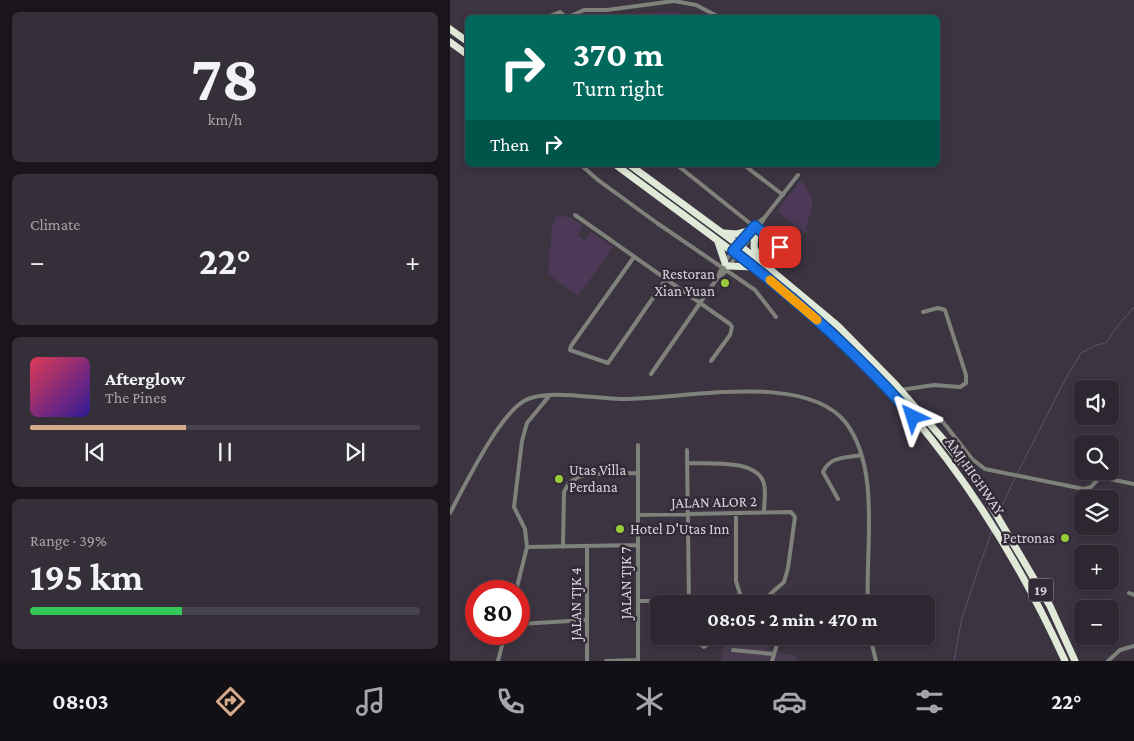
<!DOCTYPE html>
<html lang="en">
<head>
<meta charset="utf-8">
<style>
	body { margin:0; font-family:"Crimson Pro",serif; background:#352f39; color:#f1f3f6; height:100vh; display:flex; flex-direction:column; font-size:19px; white-space:nowrap }
	* { box-sizing:border-box; margin:0 }
	p { font-size:16px; color:#a7a5ab }
	.icon { flex:none; width:28px; height:28px; fill:none; stroke:currentColor; stroke-width:2; stroke-linecap:round; stroke-linejoin:round }
	.map { position:relative; flex:1; overflow:hidden }
	.side { display:flex; flex-direction:column; gap:12px; padding:12px; background:#19151b; width:450px }
	.side>* { flex:none }
	.banner { position:absolute; left:15px; top:15px; width:475px; height:152px; border-radius:8px; box-shadow:0 2px 8px #0003,0 0 0 1px #48444d; background:#00695c; color:#fff; overflow:hidden }
	.tools { position:absolute; left:624px; top:380px; display:grid; gap:10px }
	.tools a { display:grid; place-items:center; width:45px; height:45px; border-radius:8px; background:#2d2731; box-shadow:0 2px 8px #0003,0 0 0 1px #48444d; font-size:25px }
	.speed { position:absolute; left:15px; top:580px; display:flex; gap:10px; font-size:25px; font-weight:700; text-align:center }
	.speed>* { display:grid; place-content:center; width:65px; height:65px; border-radius:50%; background:#2d2731; box-shadow:0 2px 8px #0003,0 0 0 1px #48444d; line-height:1 }
	.speed .limit { border:8px solid #d22; background:#fff; color:#111 }
	.pin { position:absolute; display:grid; place-items:center; width:42px; height:42px; color:#fff; margin:-21px; border-radius:10px; box-shadow:0 2px 8px #0006 }
	.me { position:absolute; width:55px; margin:-28px; rotate:319deg; stroke-linejoin:round; filter:drop-shadow(0 0 4px #0008) }
	.turn { display:flex; align-items:center; gap:18px; height:105px; padding:0 25px; font-size:22px }
	.turn .icon { width:65px; height:65px; stroke-width:2.5 }
	.turn b { display:block; font-size:35px; line-height:42px }
	.then { display:flex; align-items:center; height:48px; padding:0 25px; background:#0003; gap:10px; font-size:19px }
	.big { font-size:38px; font-weight:700; line-height:1.1 }
	.side .widget { flex:1; display:flex; flex-direction:column; justify-content:center; gap:8px; min-width:0; padding:0 18px; border-radius:8px; background:#352f39 }
	.side .dial { align-items:center; gap:0 }
	.dial b { font-size:65px; line-height:1 }
	.song { display:flex; align-items:center; gap:15px }
	.cover { width:60px; height:60px; border-radius:8px; background:linear-gradient(135deg,hsl(350 70% 55%),hsl(250 70% 35%)) }
	.played { height:5px; border-radius:2px; background:linear-gradient(90deg,#d6ab8b 40%,#48444d 40%) }
	.keys { display:flex; justify-content:space-around; direction:ltr }
	.heat { display:flex; justify-content:space-between; align-items:center; font-size:28px; direction:ltr }
	.charge { height:8px; border-radius:4px; background:linear-gradient(90deg,#34c759 39%,#48444d 0) }
	.trip { position:absolute; left:200px; top:595px; width:285px; height:50px; border-radius:8px; background:#2d2731; box-shadow:0 2px 8px #0003,0 0 0 1px #48444d; font-weight:700; line-height:50px; text-align:center }
	.dock { display:flex; height:80px; justify-content:space-around; align-items:center; background:#121014; color:#a7a5ab }
	.dock .icon { width:35px; height:35px }
	.dock .on { color:#d6ab8b }
	.dock b { font-size:22px; color:#f1f3f6 }
	main { display:flex; flex:1; min-height:0 }
	.map>svg:first-child { display:block }
</style>
</head>
<body>
<main>
<section class="side">
<div class="widget dial"><b>78</b><p>km/h</p></div>
<div class="widget"><p>Climate</p>
<div class="heat"><a>−</a><b class="big">22°</b><a>+</a></div>
</div>
<div class="widget">
<div class="song"><i class="cover"></i><div><b>Afterglow</b><p>The Pines</p></div></div>
<div class="played"></div>
<div class="keys"><svg class="icon" aria-label="previous" viewBox="0 0 24 24"><path d="M18 5L8 12l10 7zM5 5v14"/></svg><svg class="icon" aria-label="pause" viewBox="0 0 24 24"><path d="M8 5v14M16 5v14"/></svg><svg class="icon" aria-label="next" viewBox="0 0 24 24"><path d="M6 5l10 7-10 7zM19 5v14"/></svg></div>
</div>
<div class="widget"><p>Range · 39%</p><b class="big">195 km</b><div class="charge"></div></div>
</section>
<div class="map">
<svg width="684" height="661" viewBox="0 0 684 661">
	<rect width="100%" height="100%" fill="#3c3441"/>
	<path fill="#493c4f" d="M301,636H327L324,645L315,649L346,656L347,661H271L274,643L299,646Z"/>
	<path fill="#4d3957" d="M231,12L227,18L163,17V14Z
		M353,181L363,202L355,233L327,211L349,182Z
		M112,216L121,218L133,226L127,235L135,240L141,232L163,247L128,296L98,274L102,226L106,217Z"/>
	<g fill="none" stroke-linecap="round" stroke-linejoin="round">
		<path stroke="#624f6b" stroke-width="1" d="M567,474L616,378L631,353L647,345L656,343L670,323L684,307
			M549,512L565,478
			M504,661L512,617L542,530"/>
		<path stroke="#7f827b" stroke-width="4" d="M95,18L110,12L116,17
			M116,18L134,10H157L224,1L246,5L271,18
			M131,165L148,180L207,223L305,290L326,317
			M227,165L341,256H345
			M294,165L333,195
			M125,215L280,324L282,327L280,335L261,361
			M308,229L315,217L348,175
			M292,249L303,235
			M184,257L121,346L120,350L158,363L216,279
			M268,277L273,274L288,254
			M201,374L268,277C274,258 299,229 315,217
			M450,390L484,385L510,387L516,383V375L495,310L488,308L473,312
			M480,424L486,420L493,422L522,459L535,469L634,489L641,487L650,477L684,484
			M237,450L239,604
			M237,463C258,464 304,459 313,481C317,490 314,502 314,512
			M388,499L373,472C380,456 395,458 411,455
			M0,513C15,485 49,415 74,401C95,388 146,399 171,399C230,400 355,370 396,423C431,469 415,550 418,604
			M286,513V581L290,594L297,604
			M188,515L341,512L345,517L338,568L334,582L309,604
			M137,546V661
			M77,547L188,545
			M113,547L114,492L119,483L128,477L139,474L188,473
			M66,591L77,547L75,529L64,507L72,441L77,423L100,395
			M679,593L684,595
			M188,601H239
			M69,624L137,620
			M245,636L248,642L254,647L269,636
			M420,636L426,661
			M283,650L323,654
			M48,661L55,634
			M156,661L188,660
			M188,661V445
			M322,661L328,641
			M658,661L670,650L684,646"/>
		<path stroke="#e0e9d7" stroke-width="7" d="M0,29L18,42
			M0,42L18,55
			M166,165C239,220 315,272 383,334C484,425 559,538 615,661
			M180,165L309,260L388,326L446,385L492,438L530,487L600,606L625,661
			M274,233L287,234L302,230
			M305,233L304,247L309,259
			M268,242L275,263
			M279,266L303,267"/>
	</g>
	<g fill="none" stroke-linecap="round" stroke-linejoin="round">
		<g stroke="#114b97" stroke-width="12">
			<path id="route" d="M330,247L305,226L283,251C304,266 323,283 343,299C386,336 426,374 463,417"/>
		</g>
		<use href="#route" stroke="#1a73e8" stroke-width="9"/>
		<path stroke="#f59e0b" stroke-width="9" d="M320,280L367,320"/>
	</g>
	<g fill="#97cb38" stroke="#322a37" stroke-width="2">
		<circle cx="275" cy="283" r="5"/>
		<circle cx="109" cy="479" r="5"/>
		<circle cx="170" cy="529" r="5"/>
		<circle cx="615" cy="538" r="5"/>
	</g>
	<g text-anchor="middle" stroke-width="5" stroke-linejoin="round" paint-order="stroke">
		<rect fill="#322a37" stroke="#a7a1aa" stroke-width="1" x="578.5" y="578.5" width="25" height="23" rx="4"/>
		<g font-size="14" font-weight="bold" fill="#d9d4dc">
			<text x="591" y="595">19</text>
		</g>
		<g font-size="15" fill="#d9d4dc" stroke="#322a37" text-anchor="end">
			<text x="265" y="279">Restoran<tspan x="265" dy="17">Xian Yuan</tspan></text>
			<text x="119" y="475" text-anchor="start">Utas Villa<tspan x="119" dy="17">Perdana</tspan></text>
			<text x="180" y="534" text-anchor="start">Hotel D'Utas Inn</text>
			<text x="605" y="543">Petronas</text>
		</g>
		<g font-size="15" fill="#d9d4dc" stroke="#322a37">
			<text transform="translate(525 476) rotate(55)" y="5">AMJ HIGHWAY</text>
			<text transform="translate(264 502) rotate(-1)" y="5">JALAN ALOR 2</text>
			<text transform="translate(176 583) rotate(-90)" y="5">JALAN TJK 7</text>
			<text transform="translate(126 604) rotate(-90)" y="5">JALAN TJK 4</text>
		</g>
	</g>
</svg>
<div class="tools">
<a><svg class="icon" aria-label="sound" viewBox="0 0 24 24"><path d="M4 9h4l5-4v14l-5-4H4zM17 9q2 3 0 6"/></svg></a>
<a><svg class="icon" aria-label="search" viewBox="0 0 24 24"><circle cx="10" cy="10" r="6"/><path d="M15 15l6 6"/></svg></a>
<a><svg class="icon" aria-label="layers" viewBox="0 0 24 24"><path d="M12 4l9 5-9 5-9-5zM3 14l9 5 9-5"/></svg></a>
<a>+</a>
<a>−</a>
</div>
<div class="speed"><div class="limit">80</div></div>
<div class="pin" style="left:330px;top:247px;background:#d93025"><svg class="icon" aria-label="arrive" viewBox="0 0 24 24"><path d="M6 21V4h12l-3 4 3 4H6"/></svg></div>
<svg class="me" style="left:463px;top:417px" viewBox="-20 -20 40 40"><path d="M0-17L14 15 0 8-14 15z" fill="#1a73e8" stroke="#fff" stroke-width="4"/></svg>
<div class="trip">08:05 · 2 min · 470 m</div>
<div class="banner">
<div class="turn"><svg class="icon" aria-label="right" viewBox="0 0 24 24"><path d="M7 20v-9h11M14 6l5 5-5 5"/></svg><div><b>370 m</b>Turn right</div></div>
<div class="then">Then<svg class="icon" aria-label="right" viewBox="0 0 24 24"><path d="M7 20v-9h11M14 6l5 5-5 5"/></svg></div>
</div>
</div>
</main>
<nav class="dock">
<b>08:03</b>
<svg class="icon on" aria-label="directions" viewBox="0 0 24 24"><path d="M12 3l9 9-9 9-9-9zM9 14v-3h6M13 9l2 2-2 2"/></svg>
<svg class="icon" aria-label="music" viewBox="0 0 24 24"><path d="M9 18V5l10-2v13"/><circle cx="6" cy="18" r="3"/><circle cx="16" cy="16" r="3"/></svg>
<svg class="icon" aria-label="phone" viewBox="0 0 24 24"><path d="M5 4h4l2 5-3 2q2 4 5 5l2-3 5 2v4C11 20 4 13 5 4z"/></svg>
<svg class="icon" aria-label="climate" viewBox="0 0 24 24"><path d="M12 3v18M4 7l16 10M4 17L20 7"/></svg>
<svg class="icon" aria-label="car" viewBox="0 0 24 24"><path d="M5 17H2v-5l4-1 3-4h7l3 4 3 1v5h-3M9 17h6M6 11h13"/><circle cx="7" cy="17" r="2"/><circle cx="17" cy="17" r="2"/></svg>
<svg class="icon" aria-label="filters" viewBox="0 0 24 24"><path d="M4 7h16M4 17h16"/><circle cx="9" cy="7" r="2"/><circle cx="15" cy="17" r="2"/></svg>
<b>22°</b>
</nav>
</body>
</html>
